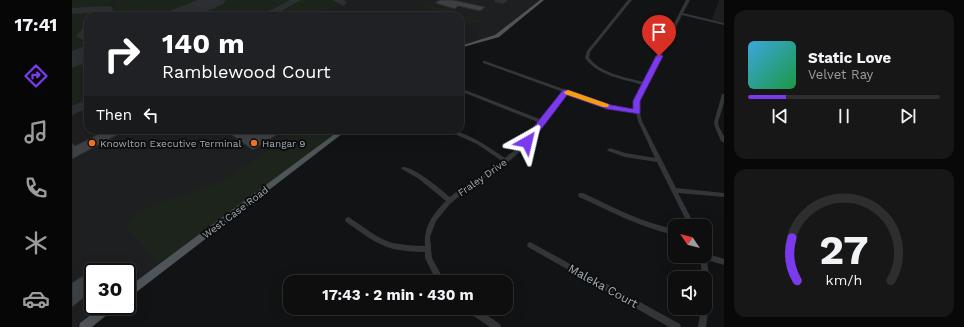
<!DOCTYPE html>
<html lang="en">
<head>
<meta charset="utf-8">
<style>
	body { margin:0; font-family:"Work Sans",sans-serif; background:#171718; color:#f1f3f6; height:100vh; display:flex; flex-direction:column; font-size:15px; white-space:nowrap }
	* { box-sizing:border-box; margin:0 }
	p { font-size:13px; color:#9b9c9e }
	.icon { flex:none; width:22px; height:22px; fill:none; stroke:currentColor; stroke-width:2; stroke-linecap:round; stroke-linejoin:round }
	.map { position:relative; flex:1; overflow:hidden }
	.details { display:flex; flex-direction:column; gap:10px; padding:10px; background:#080808; width:240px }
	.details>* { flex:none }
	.guide { position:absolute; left:12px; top:12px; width:380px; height:122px; border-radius:12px; box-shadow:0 4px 16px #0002,0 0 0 1px #2e2e2f; background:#202124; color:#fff; overflow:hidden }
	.needle { width:26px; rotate:305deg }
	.tools { position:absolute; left:596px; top:219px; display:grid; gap:8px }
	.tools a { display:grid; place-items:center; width:44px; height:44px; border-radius:8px; background:#0e0e0f; box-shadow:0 4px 16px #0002,0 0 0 1px #2e2e2f; font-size:20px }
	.speed { position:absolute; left:12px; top:263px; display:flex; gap:8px; font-size:20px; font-weight:700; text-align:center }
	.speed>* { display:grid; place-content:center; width:52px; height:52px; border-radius:50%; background:#0e0e0f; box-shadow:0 4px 16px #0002,0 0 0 1px #2e2e2f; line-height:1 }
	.speed .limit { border:2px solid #111; border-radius:6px; background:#fff; color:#111 }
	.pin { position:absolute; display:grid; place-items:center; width:34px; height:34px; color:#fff; margin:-41px -17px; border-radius:50% 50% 50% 0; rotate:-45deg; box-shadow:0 0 4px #0007 }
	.pin .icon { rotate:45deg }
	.me { position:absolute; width:44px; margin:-22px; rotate:37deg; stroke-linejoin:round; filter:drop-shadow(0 0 3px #0008) }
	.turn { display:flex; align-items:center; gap:14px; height:84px; padding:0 12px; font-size:18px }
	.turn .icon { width:52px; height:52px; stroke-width:2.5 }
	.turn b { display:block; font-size:28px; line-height:34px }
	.then { display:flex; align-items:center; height:38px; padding:0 12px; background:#0003; gap:8px; font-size:15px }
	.details .tile { flex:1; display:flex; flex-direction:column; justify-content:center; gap:6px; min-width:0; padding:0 14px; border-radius:12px; background:#171718 }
	.details .dial { align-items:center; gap:0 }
	.dial svg { height:104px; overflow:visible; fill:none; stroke:#2e2e2f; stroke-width:7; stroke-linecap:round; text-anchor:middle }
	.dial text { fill:#f1f3f6; stroke:none }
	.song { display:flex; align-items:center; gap:12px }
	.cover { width:48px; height:48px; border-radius:6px; background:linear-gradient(135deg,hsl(200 70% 55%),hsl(140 70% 35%)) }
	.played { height:4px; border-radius:2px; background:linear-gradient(90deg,#7c3aed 20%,#2e2e2f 20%) }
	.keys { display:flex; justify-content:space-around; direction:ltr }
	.trip { position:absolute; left:211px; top:275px; width:230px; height:40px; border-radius:12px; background:#0e0e0f; box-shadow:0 4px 16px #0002,0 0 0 1px #2e2e2f; font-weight:700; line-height:40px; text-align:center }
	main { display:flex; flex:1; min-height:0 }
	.tab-bar { display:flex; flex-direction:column; width:72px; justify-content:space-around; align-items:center; background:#060606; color:#9b9c9e }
	.tab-bar .icon { width:28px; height:28px }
	.tab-bar .selected { color:#7c3aed }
	.tab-bar b { font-size:18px; color:#f1f3f6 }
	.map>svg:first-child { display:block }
</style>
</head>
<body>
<main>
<nav class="tab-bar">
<b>17:41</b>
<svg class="icon selected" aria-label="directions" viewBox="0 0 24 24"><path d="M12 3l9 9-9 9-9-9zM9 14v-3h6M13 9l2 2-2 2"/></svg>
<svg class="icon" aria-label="music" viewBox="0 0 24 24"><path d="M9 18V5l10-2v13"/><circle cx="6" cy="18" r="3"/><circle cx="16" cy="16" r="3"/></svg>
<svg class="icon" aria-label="phone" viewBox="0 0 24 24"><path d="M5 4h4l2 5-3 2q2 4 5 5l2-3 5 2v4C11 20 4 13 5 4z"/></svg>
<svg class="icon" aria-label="climate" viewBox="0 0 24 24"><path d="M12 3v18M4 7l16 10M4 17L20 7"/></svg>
<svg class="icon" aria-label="car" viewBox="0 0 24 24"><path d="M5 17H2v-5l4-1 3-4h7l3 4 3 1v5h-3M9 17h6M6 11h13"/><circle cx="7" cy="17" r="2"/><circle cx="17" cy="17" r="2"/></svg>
</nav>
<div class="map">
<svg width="652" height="327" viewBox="0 0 652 327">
	<rect width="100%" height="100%" fill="#121314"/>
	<path fill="#1e1f21" d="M0,0H468L423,36L388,46V16H16V130H267L55,289V272H21V306H33L5,327H0Z
		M647,0H652V23L640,20Z"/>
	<path fill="#1d241c" d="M0,0H41C30,11 15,8 0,9Z
		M49,0H134L95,16H32Z
		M152,0H221L189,16H114Z
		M229,0H262L267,4L244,16H198Z
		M351,3L373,9L376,7L383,9L392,4L381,12L419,23H403L388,19V16H379L348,6Z
		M25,11L28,13L25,16H16V24L5,36L6,39L16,44V49L0,56V12Z
		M16,58V100L0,107V64Z
		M225,130H268L94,261L89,262L83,259L54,228L53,226L60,217L83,204L149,182Z"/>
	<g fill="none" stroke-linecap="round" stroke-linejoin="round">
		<path fill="#2d3032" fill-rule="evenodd" d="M218,0H229L200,16H188Z
			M261,0H272L275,3L271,6Z
			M422,0H435V1L431,4L423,2Z
			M37,6L40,7L41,9L40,11L0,14V8Z
			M16,25V43L4,36L13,26Z
			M16,99V108L0,115V106Z"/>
		<path fill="#2d3032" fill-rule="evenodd" d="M126,0H154L151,4L124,16H94L97,11Z
			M16,45V62L0,68V51Z"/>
	</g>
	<path fill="#3e4144" stroke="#2c2d30" d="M368,0H381L413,7L408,11L386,6L383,9L363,3Z
		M35,130H42L47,134L0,159V143L3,146Z
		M166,130H212L181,150L160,135Z
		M21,269V290L0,307V283Z"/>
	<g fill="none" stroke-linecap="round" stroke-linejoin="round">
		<path fill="#333639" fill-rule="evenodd" d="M556,0H560L518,52L517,58C530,74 553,77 572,82L614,0H618L611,13L652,23V25L610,15L575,84L566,106L570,121L604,188L652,193V197L606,193L623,226H617L585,162L553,157L536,151L535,150L538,148L553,153L583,158L566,121L564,113L536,108L495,93L467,131L455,146L436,162L393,191L377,205L364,221L358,237L360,258L373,282H365L353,258V252C342,252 331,251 321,249C303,244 289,232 274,222L273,220L274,218L276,217L278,218C292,227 306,239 321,243C332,245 342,246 353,246C351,228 361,213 374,201L347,179L330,169L329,168L330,167C342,166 368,189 378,197L389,188L430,161L405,144L376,131L375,130C393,130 418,148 433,158L451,143L468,123L388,91V88L470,120L491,92L411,63V61H413L539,106L563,110L562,106L571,85C551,79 526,76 513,58L515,51Z
			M650,94H652V103L646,122L647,127L652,136V143L649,141L643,127L642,122Z
			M507,193H511C541,207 570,223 603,229V235C569,228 538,211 507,197L506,195Z
			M458,242L608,324L609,327H597L456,247L455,245L456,243Z
			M633,253L652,259V265L635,260L639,293L634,327H626L629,308H633V278H630L628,256H633Z
			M393,308H404L428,324L429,327H418L394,311Z"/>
		<path fill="#4f5458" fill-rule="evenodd" d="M468,0H472L427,37L388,48V46L423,35Z
			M268,130H275L58,297L55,299V288Z
			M31,306H44L42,309L20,327H7L8,323Z"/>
	</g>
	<path fill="#7c3aed" stroke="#51269a" d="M587,54L591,56L568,101V114L535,109L495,95L458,144H452L451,142L452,139L491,90H496L539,105L561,109V101L584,56Z"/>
	<path fill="#f59e0b" d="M496,90L536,104L537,105L536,107H531L493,94L492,92Z"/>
	<g fill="#f67328" stroke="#0d0e0f" stroke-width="1.5">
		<circle cx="20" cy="143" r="4"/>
		<circle cx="182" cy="143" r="4"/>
	</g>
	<g text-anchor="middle" stroke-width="4" stroke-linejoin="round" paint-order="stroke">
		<g font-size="10" fill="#a3aeb5" stroke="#0d0e0f" text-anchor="start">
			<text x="28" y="147">Knowlton Executive Terminal</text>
			<text x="190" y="147">Hangar 9</text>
		</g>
		<g font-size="10" fill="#a3aeb5" stroke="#0d0e0f">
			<text transform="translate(410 177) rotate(-35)" y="4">Fraley Drive</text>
			<text transform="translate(163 212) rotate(-37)" y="4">West Case Road</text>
		</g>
		<g font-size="12" fill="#a3aeb5" stroke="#0d0e0f">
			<text transform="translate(531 286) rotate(29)" y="4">Maleka Court</text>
		</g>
	</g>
</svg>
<div class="tools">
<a><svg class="needle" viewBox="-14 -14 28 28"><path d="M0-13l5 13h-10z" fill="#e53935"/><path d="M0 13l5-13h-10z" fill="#9b9c9e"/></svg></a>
<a><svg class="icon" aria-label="sound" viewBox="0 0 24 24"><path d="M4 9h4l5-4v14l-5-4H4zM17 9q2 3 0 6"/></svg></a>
</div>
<div class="speed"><div class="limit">30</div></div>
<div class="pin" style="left:587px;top:56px;background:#d93025"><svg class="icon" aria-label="arrive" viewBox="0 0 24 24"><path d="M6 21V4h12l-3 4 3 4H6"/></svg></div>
<svg class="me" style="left:455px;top:142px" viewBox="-20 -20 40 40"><path d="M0-17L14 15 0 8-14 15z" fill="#7c3aed" stroke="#fff" stroke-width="4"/></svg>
<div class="trip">17:43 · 2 min · 430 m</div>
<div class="guide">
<div class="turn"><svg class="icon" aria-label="right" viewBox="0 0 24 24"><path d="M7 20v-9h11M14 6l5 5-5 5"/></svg><div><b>140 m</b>Ramblewood Court</div></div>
<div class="then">Then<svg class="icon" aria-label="left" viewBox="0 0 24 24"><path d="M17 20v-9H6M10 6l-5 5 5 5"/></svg></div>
</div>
</div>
<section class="details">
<div class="tile">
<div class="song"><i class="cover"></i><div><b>Static Love</b><p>Velvet Ray</p></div></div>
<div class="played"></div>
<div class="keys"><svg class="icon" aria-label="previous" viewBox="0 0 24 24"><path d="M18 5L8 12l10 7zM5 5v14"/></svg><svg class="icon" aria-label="pause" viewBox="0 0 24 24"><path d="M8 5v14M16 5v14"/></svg><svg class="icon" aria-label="next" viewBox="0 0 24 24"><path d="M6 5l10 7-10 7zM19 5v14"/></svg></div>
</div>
<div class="tile dial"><svg viewBox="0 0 100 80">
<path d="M14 69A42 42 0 1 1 86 69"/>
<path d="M14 69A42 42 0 0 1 10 36" stroke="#7c3aed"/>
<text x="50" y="56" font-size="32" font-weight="700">27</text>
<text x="50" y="72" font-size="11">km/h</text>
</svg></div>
</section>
</main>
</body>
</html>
